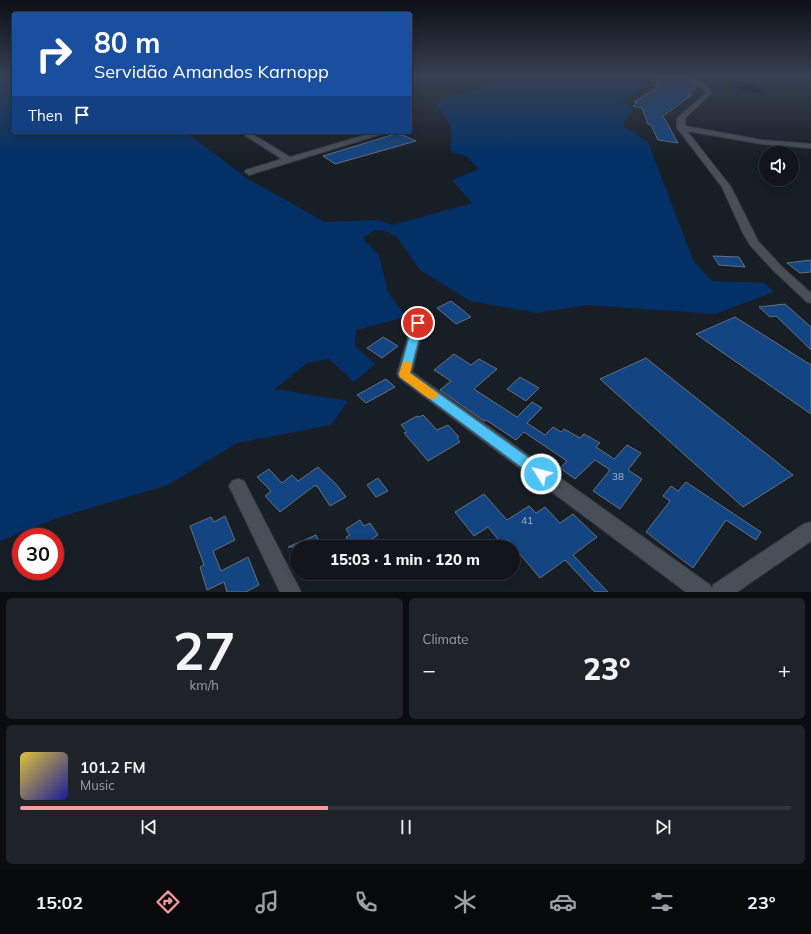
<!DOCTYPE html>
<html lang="en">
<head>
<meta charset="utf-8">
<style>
	body { margin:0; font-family:Mulish,sans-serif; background:#1f2329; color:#f1f3f6; height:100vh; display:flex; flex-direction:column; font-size:15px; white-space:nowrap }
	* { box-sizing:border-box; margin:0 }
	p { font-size:13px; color:#9c9fa3 }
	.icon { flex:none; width:22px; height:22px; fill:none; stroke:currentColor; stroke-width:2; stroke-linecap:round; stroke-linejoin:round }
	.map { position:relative; height:592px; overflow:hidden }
	.drawer { display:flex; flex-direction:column; gap:6px; padding:6px; background:#0a0c0f; flex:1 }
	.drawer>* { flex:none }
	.hud { position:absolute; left:12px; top:12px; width:400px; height:122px; border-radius:4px; box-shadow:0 2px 10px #0003,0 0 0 1px #31353b; background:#1a4fa0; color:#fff; overflow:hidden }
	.fabs { position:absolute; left:759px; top:146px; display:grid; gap:8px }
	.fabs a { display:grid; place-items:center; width:40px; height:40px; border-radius:50%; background:#12161c; box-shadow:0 2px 10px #0003,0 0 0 1px #31353b; font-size:20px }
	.speed { position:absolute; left:12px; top:528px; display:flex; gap:8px; font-size:20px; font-weight:700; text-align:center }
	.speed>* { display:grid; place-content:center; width:52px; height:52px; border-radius:50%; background:#12161c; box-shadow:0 2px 10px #0003,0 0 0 1px #31353b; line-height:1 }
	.speed .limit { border:6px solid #d22; background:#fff; color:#111 }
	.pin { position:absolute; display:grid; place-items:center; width:34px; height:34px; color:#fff; margin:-17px; border:2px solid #fff; border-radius:50%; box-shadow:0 1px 4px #0007 }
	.me { position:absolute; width:44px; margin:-22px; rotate:306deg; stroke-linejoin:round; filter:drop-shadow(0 0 3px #0008) }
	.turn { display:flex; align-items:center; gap:14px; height:84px; padding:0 16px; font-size:18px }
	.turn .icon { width:52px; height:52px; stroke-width:2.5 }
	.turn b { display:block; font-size:28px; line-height:34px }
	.then { display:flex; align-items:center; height:38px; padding:0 16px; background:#0003; gap:8px; font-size:15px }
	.big { font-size:30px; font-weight:800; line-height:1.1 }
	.drawer .tile { flex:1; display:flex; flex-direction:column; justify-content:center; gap:6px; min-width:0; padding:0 14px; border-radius:6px; background:#1f2329 }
	.drawer .dial { align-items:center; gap:0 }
	.dial b { font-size:52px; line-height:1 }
	.song { display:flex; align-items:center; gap:12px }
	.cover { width:48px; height:48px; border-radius:6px; background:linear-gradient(135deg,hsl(50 70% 55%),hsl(240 70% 35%)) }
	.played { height:4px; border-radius:2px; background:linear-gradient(90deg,#f59b9d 40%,#31353b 40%) }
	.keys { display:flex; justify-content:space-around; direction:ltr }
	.heat { display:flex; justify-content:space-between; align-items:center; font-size:22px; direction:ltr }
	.drawer .tiles { flex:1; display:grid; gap:6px; grid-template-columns:1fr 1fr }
	.tile:last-child { grid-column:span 2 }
	.trip { position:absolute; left:290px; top:540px; width:230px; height:40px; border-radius:20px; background:#12161c; box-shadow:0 2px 10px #0003,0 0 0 1px #31353b; font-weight:800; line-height:40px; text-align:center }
	.dock { display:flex; height:64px; justify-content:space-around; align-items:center; background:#07090b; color:#9c9fa3 }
	.dock .icon { width:28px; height:28px }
	.dock .on { color:#f59b9d }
	.dock b { font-size:18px; color:#f1f3f6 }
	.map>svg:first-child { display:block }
</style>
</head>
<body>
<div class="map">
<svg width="811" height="592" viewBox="0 0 811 592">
	<rect width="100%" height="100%" fill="#181e26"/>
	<path fill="#023067" d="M0,76H14V132H186L248,179L325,222L378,220L392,225L472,203L452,180L479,169L467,157L450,151C453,128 452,124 437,106L444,98L486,87L487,80L478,76H640L643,78L647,86L619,101L634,109L622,125L648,142L693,260L712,281L764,283L774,292L715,314L587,305L537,313L470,301L420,270L397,237L388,232L375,230L363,238L379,255L388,292L406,317L356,330L355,346L375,364L354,382L329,359L307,363L275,389L348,401L331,425L237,443L168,485L60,517L0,541Z"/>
	<path fill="#000038" d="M734,81C744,82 759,84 764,93L762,94L740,90L730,84V82Z"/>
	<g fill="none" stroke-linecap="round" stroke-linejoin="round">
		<path fill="#000038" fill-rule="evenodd" d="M0,76H14V78L0,81Z"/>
	</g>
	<path fill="#134583" stroke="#686f7a" d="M652,76H677L698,87L689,94L692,95L663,116L678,143L658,140L651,125L648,124L642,108L633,106L637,103L634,102L658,87L655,86L662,83L651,80Z
		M395,134L405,136L416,141L335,164L323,156Z
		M713,256L739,257L745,267L719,265Z
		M811,260V272L800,273L787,263Z
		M451,301L460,308L471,317L456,324L437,308Z
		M785,304L811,327V350L776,316L770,317L759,307Z
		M735,317L811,365V414L696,334Z
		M383,337L398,346L382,358L367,348Z
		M454,354L471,365L479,359L497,369L474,389L517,417L532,402L542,408L527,423L545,435L553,427L561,432L564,429L580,438L584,434L600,443L596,447L614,459L627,445L641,453L628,470L642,479L620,509L593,491L610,470L595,460L575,479L560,468L567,461L524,432L516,440L486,420L484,421L440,390L451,381L434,370Z
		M646,358L793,475L743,507L600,379Z
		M520,377L539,388L526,401L507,389Z
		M386,379L395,387L366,403L357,395Z
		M423,415L437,430L448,425L459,437L457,438L460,442L428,461L404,433L407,432L401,425L417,416L419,417Z
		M318,467L336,484L346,497L330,506L317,486H314L280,512L265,496L271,491L257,477L269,469L282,483L292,475L298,481Z
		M378,478L388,491L376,497L367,485Z
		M686,482L761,532L756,540L726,520L693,568L646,532L670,501L663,496L671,486L678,491Z
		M484,494L507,520L529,506L536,513L545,507L560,523L573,514L597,537L573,555L608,592H595L565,560L540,578L508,540L502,544L488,527L474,536L455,512Z
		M225,516L235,540L213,551L221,571L248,557L259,585L246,592H227L224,582L207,590L200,567L204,565L190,526L211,517L214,522Z
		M360,520L364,526L370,523L378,535L372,539L378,547H351L346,537L350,535L346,529Z
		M316,535L322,547H288Z"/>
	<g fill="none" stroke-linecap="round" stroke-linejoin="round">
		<g stroke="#363a40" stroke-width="2">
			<path id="minor" d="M678,76C691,76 706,82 712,93L686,117L685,126L762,140L811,144V148L762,144L687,131L731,187L758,241L782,267L811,293V303L807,302L774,271L750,245L743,233L722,187L677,128V119L681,115L706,93L703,88Z
				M240,132H249L290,157L376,132H388L249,175L245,172L246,170L282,159Z
				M418,319L423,320L424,323L412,372L710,585L712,588L713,585L804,524L811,522V541L737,592H686L399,378L397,374L412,323L413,320Z
				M238,479L244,481L301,592H280L229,486L232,481Z"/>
		</g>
		<use href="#minor" fill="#484f59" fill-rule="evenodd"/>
	</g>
	<linearGradient id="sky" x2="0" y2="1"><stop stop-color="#0d1015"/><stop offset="0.48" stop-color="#374152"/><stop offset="1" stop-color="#374152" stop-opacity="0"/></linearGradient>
	<rect width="811" height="159" fill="url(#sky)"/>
	<path fill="#4fc3f7" stroke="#337fa1" d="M418,320L423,323L410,373L546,470L547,474L546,478L541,480L536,478L400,377L399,374L413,323Z"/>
	<path fill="#f59e0b" d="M407,361L410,362L412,365L410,373L436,392L438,395L436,398L432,399L428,398L400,377L399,374L403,362Z"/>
	<g text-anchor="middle" stroke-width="4" stroke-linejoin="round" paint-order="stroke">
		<g font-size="10" fill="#a3b2c6">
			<text x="618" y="480">38</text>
			<text x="527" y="524">41</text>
		</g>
	</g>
</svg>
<div class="fabs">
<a><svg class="icon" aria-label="sound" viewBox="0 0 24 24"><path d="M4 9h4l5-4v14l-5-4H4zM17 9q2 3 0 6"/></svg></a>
</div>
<div class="speed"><div class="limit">30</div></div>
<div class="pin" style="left:418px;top:323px;background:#d93025"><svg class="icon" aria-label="arrive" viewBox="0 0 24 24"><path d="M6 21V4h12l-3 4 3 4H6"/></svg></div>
<svg class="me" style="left:541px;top:474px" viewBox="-20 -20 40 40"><circle r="17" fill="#4fc3f7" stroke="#fff" stroke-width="3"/><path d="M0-11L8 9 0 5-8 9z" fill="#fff"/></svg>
<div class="trip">15:03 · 1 min · 120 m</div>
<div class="hud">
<div class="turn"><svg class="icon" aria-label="right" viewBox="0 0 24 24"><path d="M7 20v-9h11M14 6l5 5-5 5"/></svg><div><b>80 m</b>Servidão Amandos Karnopp</div></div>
<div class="then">Then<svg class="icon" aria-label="arrive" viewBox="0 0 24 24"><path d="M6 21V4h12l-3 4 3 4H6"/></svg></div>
</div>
</div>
<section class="drawer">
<div class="tiles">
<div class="tile dial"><b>27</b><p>km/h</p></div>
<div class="tile"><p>Climate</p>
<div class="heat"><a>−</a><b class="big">23°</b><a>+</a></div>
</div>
<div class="tile">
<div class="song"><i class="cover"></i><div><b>101.2 FM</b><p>Music</p></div></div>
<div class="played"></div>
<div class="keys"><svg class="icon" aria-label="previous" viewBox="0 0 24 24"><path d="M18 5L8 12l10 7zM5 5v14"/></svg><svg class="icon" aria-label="pause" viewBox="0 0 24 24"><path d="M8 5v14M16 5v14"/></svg><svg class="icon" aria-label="next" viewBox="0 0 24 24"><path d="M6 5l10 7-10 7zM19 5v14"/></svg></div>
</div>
</div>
</section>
<nav class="dock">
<b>15:02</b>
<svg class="icon on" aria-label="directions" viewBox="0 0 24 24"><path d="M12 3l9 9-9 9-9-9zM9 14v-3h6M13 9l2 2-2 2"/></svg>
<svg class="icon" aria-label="music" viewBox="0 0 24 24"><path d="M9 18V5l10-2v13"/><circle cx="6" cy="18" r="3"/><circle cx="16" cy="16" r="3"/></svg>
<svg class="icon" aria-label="phone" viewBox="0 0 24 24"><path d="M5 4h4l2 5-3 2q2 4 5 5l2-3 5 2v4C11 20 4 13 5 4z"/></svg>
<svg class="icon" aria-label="climate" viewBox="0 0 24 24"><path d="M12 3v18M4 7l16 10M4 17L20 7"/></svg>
<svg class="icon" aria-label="car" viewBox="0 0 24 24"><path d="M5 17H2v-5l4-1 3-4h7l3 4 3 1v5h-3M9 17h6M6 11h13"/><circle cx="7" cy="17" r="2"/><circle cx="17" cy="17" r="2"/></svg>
<svg class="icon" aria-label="filters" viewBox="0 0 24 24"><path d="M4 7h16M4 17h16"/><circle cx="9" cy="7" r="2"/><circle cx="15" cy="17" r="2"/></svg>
<b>23°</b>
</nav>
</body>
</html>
